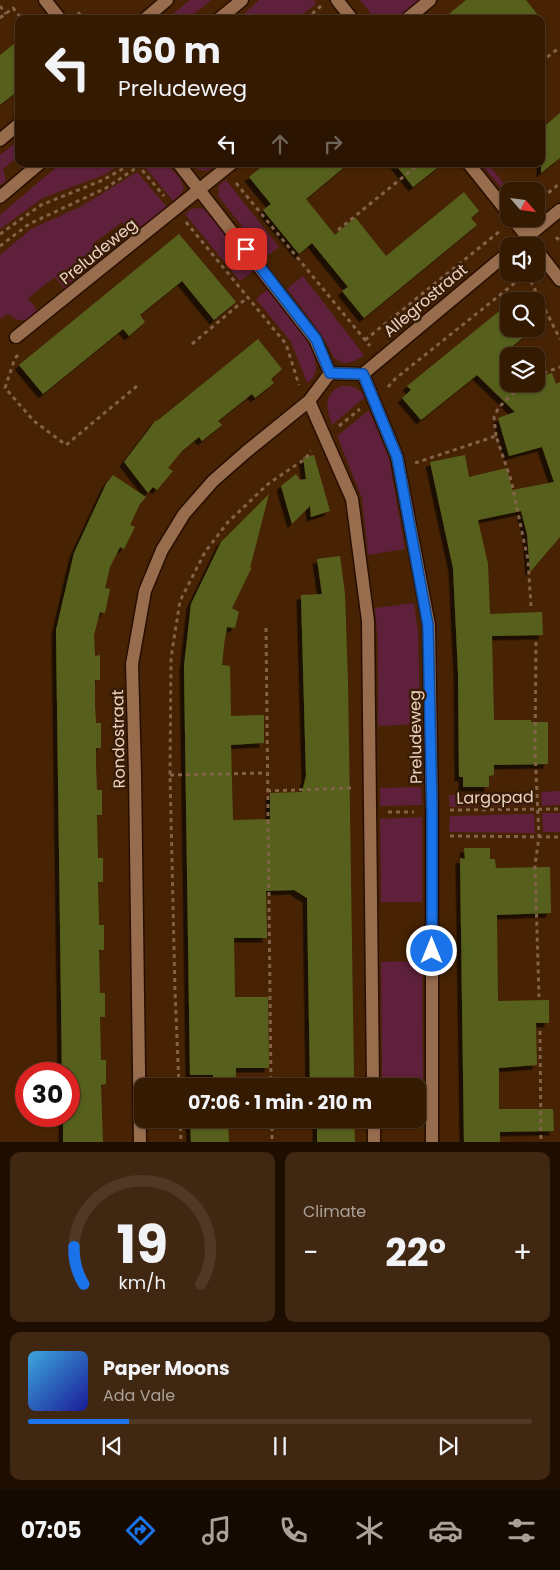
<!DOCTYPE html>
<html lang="en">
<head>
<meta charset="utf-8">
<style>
	body { margin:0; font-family:Poppins,sans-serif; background:#402711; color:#f1f3f6; height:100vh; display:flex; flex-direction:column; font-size:19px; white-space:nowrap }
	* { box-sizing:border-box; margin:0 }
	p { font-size:16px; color:#aaa199 }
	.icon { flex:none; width:28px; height:28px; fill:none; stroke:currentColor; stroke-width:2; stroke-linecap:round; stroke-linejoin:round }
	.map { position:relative; height:1142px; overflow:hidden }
	.details { display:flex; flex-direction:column; gap:10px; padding:10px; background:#1d0e01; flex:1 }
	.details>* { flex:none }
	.hud { position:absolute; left:15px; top:15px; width:530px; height:152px; border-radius:10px; box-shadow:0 1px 4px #0004,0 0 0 1px #4f3824; background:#351a02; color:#f1f3f6; overflow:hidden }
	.needle { width:32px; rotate:118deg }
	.fabs { position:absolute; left:500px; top:182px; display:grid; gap:10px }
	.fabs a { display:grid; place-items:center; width:45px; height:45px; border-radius:10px; background:#351a02; box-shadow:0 1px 4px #0004,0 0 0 1px #4f3824; font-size:25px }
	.speed { position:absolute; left:15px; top:1062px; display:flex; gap:10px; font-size:25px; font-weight:700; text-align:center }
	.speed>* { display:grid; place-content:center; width:65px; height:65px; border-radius:50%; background:#351a02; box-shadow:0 1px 4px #0004,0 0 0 1px #4f3824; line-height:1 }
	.speed .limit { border:8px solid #d22; background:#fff; color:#111 }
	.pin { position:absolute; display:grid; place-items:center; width:42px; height:42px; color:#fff; margin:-21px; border-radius:10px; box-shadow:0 2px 8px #0006 }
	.me { position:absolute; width:55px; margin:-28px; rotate:0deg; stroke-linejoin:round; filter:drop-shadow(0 0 4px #0008) }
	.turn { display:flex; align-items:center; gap:18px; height:105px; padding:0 20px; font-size:22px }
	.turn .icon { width:65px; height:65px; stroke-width:2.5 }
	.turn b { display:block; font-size:35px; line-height:42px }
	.lanes { display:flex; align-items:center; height:48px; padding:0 20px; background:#0003; justify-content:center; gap:25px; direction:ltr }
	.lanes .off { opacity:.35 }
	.big { font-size:38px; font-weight:700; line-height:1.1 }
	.details .tile { flex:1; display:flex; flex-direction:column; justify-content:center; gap:8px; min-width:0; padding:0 18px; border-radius:10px; background:#402711 }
	.details .dial { align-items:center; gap:0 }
	.dial svg { height:130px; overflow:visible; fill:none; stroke:#4f3824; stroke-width:7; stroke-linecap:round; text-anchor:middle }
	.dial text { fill:#f1f3f6; stroke:none }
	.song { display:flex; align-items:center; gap:15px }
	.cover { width:60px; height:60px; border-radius:8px; background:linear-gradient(135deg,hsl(200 70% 55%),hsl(240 70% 35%)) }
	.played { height:5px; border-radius:2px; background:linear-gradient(90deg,#1a73e8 20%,#4f3824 20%) }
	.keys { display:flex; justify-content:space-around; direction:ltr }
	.heat { display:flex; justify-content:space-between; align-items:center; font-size:28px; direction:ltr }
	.details .tiles { flex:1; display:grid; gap:10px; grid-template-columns:1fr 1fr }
	.tile:last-child { grid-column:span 2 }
	.trip { position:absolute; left:134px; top:1078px; width:292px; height:50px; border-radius:10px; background:#351a02; box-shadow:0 1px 4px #0004,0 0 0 1px #4f3824; font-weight:700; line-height:50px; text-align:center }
	.dock { display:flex; height:80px; justify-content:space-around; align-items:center; background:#150a01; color:#aaa199 }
	.dock .icon { width:35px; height:35px }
	.dock .selected { color:#1a73e8 }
	.dock b { font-size:22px; color:#f1f3f6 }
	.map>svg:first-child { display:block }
</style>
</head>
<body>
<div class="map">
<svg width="560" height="1143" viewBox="0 0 560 1143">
	<defs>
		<filter id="shadow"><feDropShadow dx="-4.5" dy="4.5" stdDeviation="0" flood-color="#0009"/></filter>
	</defs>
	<rect width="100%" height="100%" fill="#472303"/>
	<path fill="#5f203b" d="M190,0H211L188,19H167Z
		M259,0H314L316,4L297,19H238Z
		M360,0H421L398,19H375Z
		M19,140V156L3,169L6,181L0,185V155Z
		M60,164H121L106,174L43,198L0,229V215Z
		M149,164H166L179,177L184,188L181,194L173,201L145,167Z
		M191,164H215L216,166C207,173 199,172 191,164Z
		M481,164H488L510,191H509V197Z
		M137,172L167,207L131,234L122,222L93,244L102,256L64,289L55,277L28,298L37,310C27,322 21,324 8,314L0,319V255L31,229L80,207Z
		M226,180L279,247L266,257L218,196L219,185Z
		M197,208L204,209L254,270L240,281L185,214L191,209Z
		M303,276L364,355C357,360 348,366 339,361C333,359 331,351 328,346C316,326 301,307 287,289Z
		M268,289C283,308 318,345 316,370C315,376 311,380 307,383L291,342L256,299Z
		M341,386C352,385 359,388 365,397L332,425C326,408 323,395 341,386Z
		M369,410L389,458L405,549L368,555L362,498L337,436Z
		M414,603L418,632L420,724L378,726V644L375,608Z
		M421,787L422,805L380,806V788Z
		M560,791V805L542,806L541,792Z
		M533,794V805L450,807L449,795Z
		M542,813H560V832H543Z
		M534,814L535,833L449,832L450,816Z
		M422,817V902H381L380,819Z
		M422,961L423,1081L382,1082L381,962Z"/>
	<path fill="#57611d" filter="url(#shadow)" d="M466,0H526L541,19H443Z
		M19,40V90L0,105V55Z
		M560,113V158L541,173V129Z
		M265,164H348L306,199L335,235L355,217L386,256L464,192L479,211L471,218L477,225L364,318L342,291L348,287L312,243L299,254L263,210L271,204L249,177Z
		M395,164H442L413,187Z
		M179,234L236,302L214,320L182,281L140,315L145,322L129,336L123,329L43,394L19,365Z
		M508,304L509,329H529L531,331L509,349V388L521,384H536V378L552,373L556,384L560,382V537L530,572L527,534L521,511L478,520L488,564L490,614L542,612L543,635L492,636L494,720H531V722H548V764L494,765V775L489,776V787H463V777H459L458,672L453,568L430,462L465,455L469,477L507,468L512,490L554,482L542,447L509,456L498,418L515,412L477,375L421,420L402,398L411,390L407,386Z
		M258,339L282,369L271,379L274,383L255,398L252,394L218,421L222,425L202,441L199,437L182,451L168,468L173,471L157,490L153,487L148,493L124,462L156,420L157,421Z
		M314,455L330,511L311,517L310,506L292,524L281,486L296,474L300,480L306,479L303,457Z
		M113,475L146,497L140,504L130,525L135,527L124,549L120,547L110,567L105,588L110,589L105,613L100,612L94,635L95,656L100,655V680H95V705L96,723H101V748H96V766L97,790H102V815H97L98,858H103V882H98L99,925H104V950H99L100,993H105V1017H100L101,1060H106V1084L101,1085L103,1143H63V1116H69V1074H62L56,630L74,553L106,484Z
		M269,494L250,568L252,567L232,608L239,612L235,628L227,627L224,645L222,665L230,666L231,716L264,715V743L231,745L233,820L270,819V793L302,792L306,776L301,595L322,594L317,559L340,556L345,594L348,682L354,1077H334V1086H310L307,898L294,890L266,891L267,938H234L235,997H268L269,1068H236V1086H213V1075H190L184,666L191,604L221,542Z
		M464,848H490V859H495L496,868L550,867L551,913L497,915L498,1001L549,1000V1023H536L537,1065L499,1068V1109H553L554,1131L500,1132V1143H464L460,858L465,859Z
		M190,1119H228L229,1143H191Z
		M317,1119H354L355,1143H317Z"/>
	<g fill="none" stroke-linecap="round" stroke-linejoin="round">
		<g stroke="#280e00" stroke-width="15">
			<path id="minor" d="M45,0L60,19
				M337,0L352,19
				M145,19L167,0
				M407,19L430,0
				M0,140L19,124
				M179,164L315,339L330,373
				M469,164L509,214
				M513,219L531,242
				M516,246L560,210
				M536,249L560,280
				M16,337L231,164
				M363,374L397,457L429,625L432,811V1143
				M363,374L509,252
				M309,401L352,499L368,621L373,1086
				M374,1119V1143
				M140,1143L135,774L132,664L145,591L162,550L184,514L213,481L246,452L309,401L330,373L363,374"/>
		</g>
		<g stroke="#280e00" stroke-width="15">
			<path id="tertiary" d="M219,19L242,0
				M0,197L39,164"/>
		</g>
		<path stroke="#826248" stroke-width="3" stroke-dasharray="4 4" stroke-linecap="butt" d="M0,6L6,14
			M78,12L83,19
			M0,18L13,8L22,19
			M306,19L321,6
			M541,62L560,47
			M137,164L164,196
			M236,183L370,346
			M536,203L560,183
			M186,222L286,344L299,385
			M338,230L419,164
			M0,234L41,205L103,180L131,164
			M556,237L560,241
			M0,246L29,224L106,188L142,164
			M527,274L560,339
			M365,340L500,231
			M192,344L248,297
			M18,355L15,358L5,388L34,421L66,445L137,386
			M536,376L560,367
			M388,387L395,379L526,274
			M339,426L360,409
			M496,436L494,417L499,407L523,384
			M415,463L496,436L511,480L528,560L531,606
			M266,628L271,1086
			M536,642L535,751L539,837L535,865L539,997
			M170,775L267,773
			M267,791L351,788
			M450,810L560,809
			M388,812H414
			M450,836L560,837
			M540,1031L541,1143
			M179,1086L175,991L170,775L171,658L180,601L205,552L228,522L268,484L305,459L311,451
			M180,1119L181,1143
			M272,1119V1143"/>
		<use href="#minor" stroke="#976d4e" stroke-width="12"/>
		<use href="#tertiary" stroke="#976d4e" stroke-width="12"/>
	</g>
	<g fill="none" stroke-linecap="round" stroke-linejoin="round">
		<g stroke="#114b97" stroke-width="12">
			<path id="route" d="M246,249L316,339L330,373L363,374L397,457L428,625L432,811V951"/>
		</g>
		<use href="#route" stroke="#1a73e8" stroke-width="9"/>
	</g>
	<g text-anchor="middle" stroke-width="5" stroke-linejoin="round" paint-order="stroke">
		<g font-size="16" fill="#ead2c2" stroke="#381c05">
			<text transform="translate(98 251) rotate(-39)" y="6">Preludeweg</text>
			<text transform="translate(425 300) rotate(-40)" y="6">Allegrostraat</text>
			<text transform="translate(415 737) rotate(-91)" y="6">Preludeweg</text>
			<text transform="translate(118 739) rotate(-91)" y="6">Rondostraat</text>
			<text transform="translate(495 797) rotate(-1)" y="6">Largopad</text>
		</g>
	</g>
</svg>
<div class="fabs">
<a><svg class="needle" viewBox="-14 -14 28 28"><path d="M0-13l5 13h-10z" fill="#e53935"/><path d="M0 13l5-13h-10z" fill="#aaa199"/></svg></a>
<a><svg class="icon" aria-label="sound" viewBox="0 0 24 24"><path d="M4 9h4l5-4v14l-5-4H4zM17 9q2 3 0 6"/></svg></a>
<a><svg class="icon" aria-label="search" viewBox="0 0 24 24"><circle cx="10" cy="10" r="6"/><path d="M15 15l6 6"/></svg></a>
<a><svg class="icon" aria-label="layers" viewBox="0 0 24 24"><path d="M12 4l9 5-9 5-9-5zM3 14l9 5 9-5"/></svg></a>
</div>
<div class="speed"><div class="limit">30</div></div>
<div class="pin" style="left:246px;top:249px;background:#d93025"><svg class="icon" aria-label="arrive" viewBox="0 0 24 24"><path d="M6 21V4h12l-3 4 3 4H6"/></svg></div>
<svg class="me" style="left:432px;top:951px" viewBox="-20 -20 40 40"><circle r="17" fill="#1a73e8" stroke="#fff" stroke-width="3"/><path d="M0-11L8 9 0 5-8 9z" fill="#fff"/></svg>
<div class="trip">07:06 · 1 min · 210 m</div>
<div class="hud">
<div class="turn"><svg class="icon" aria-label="left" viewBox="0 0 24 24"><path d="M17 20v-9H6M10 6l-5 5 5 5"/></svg><div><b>160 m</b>Preludeweg</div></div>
<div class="lanes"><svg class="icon" aria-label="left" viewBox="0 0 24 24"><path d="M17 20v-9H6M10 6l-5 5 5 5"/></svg><svg class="icon off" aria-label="ahead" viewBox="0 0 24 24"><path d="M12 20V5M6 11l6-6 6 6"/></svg><svg class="icon off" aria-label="right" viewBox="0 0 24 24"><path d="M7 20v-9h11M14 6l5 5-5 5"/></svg></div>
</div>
</div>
<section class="details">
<div class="tiles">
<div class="tile dial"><svg viewBox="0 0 100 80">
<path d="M14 69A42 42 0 1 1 86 69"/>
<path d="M14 69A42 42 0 0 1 8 46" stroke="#1a73e8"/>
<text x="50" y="56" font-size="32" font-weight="700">19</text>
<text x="50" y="72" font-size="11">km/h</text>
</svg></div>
<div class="tile"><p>Climate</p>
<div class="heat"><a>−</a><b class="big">22°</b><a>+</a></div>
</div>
<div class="tile">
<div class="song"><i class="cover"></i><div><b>Paper Moons</b><p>Ada Vale</p></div></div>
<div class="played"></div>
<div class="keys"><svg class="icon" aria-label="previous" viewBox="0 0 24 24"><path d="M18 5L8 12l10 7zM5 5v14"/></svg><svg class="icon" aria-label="pause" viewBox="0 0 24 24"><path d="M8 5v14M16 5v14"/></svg><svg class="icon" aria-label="next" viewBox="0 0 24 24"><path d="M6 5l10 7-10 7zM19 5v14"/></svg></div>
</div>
</div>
</section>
<nav class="dock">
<b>07:05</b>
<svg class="icon selected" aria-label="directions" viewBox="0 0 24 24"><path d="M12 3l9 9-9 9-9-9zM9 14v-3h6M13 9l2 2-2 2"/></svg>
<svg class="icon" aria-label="music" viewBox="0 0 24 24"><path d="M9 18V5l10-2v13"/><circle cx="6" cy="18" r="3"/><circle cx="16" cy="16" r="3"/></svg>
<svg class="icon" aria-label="phone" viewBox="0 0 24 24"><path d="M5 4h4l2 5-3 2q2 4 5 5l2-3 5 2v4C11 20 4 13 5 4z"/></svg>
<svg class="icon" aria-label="climate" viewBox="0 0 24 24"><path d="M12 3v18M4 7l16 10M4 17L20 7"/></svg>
<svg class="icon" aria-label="car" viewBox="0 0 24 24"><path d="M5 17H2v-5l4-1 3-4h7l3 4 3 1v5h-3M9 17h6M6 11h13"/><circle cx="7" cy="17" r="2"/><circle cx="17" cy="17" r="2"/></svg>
<svg class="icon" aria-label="filters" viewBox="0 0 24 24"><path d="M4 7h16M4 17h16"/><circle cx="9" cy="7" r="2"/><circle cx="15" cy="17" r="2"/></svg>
</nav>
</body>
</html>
